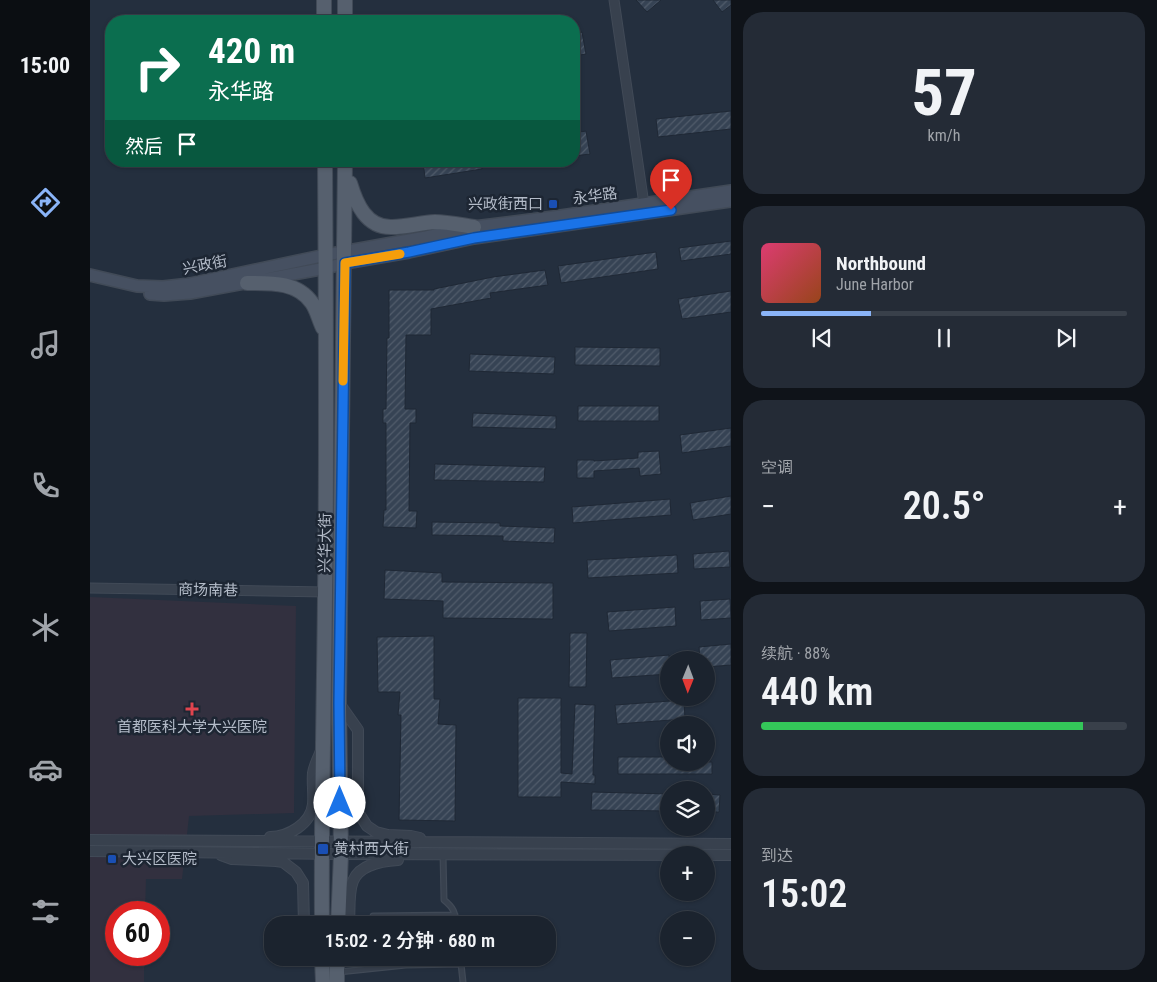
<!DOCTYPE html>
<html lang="zh">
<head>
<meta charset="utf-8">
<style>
	body { margin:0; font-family:"Roboto Condensed","Noto Sans SC",sans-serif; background:#242b36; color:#f1f3f6; height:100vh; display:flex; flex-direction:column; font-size:19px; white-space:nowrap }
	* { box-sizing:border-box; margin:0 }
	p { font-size:16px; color:#a0a4aa }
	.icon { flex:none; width:28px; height:28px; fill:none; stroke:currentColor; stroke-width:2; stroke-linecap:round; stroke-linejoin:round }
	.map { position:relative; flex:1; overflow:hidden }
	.sheet { display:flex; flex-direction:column; gap:12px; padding:12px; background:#0f1319; width:426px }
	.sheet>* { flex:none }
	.guide { position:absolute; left:15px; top:15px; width:475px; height:152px; border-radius:20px; box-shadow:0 1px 4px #0004,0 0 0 1px #39404a; background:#0b6e4f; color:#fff; overflow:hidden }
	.needle { width:32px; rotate:181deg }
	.fabs { position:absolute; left:570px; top:651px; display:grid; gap:10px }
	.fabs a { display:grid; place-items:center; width:55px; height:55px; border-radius:50%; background:#1b232e; box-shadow:0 1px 4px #0004,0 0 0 1px #39404a; font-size:25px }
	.speed { position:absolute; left:15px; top:901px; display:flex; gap:10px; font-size:25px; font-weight:700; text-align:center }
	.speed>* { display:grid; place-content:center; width:65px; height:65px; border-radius:50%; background:#1b232e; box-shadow:0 1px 4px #0004,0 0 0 1px #39404a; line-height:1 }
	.speed .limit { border:8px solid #d22; background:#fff; color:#111 }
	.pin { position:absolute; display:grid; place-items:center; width:42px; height:42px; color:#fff; margin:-51px -21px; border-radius:50% 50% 50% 0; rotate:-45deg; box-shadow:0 0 5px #0007 }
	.pin .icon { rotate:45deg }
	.me { position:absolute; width:55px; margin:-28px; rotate:0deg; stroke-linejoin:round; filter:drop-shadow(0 0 4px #0008) }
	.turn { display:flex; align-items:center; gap:18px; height:105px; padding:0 20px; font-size:22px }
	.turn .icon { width:65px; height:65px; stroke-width:2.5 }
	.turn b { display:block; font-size:35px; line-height:42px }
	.then { display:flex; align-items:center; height:48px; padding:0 20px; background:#0003; gap:10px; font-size:19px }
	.big { font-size:38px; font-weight:600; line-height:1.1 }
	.sheet .card { flex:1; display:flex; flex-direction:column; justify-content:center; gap:8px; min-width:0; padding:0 18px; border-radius:20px; background:#242b36 }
	.sheet .dial { align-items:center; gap:0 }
	.dial b { font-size:65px; line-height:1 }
	.song { display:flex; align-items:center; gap:15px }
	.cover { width:60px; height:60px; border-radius:8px; background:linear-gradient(135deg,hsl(340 70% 55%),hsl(20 70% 35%)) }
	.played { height:5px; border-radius:2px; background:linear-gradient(90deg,#8ab4f8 30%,#39404a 30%) }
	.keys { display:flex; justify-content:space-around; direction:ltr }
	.heat { display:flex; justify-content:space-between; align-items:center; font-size:28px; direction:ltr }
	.charge { height:8px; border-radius:4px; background:linear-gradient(90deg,#34c759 88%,#39404a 0) }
	.trip { position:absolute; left:174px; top:916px; width:292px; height:50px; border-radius:20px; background:#1b232e; box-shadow:0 1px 4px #0004,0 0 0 1px #39404a; font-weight:600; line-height:50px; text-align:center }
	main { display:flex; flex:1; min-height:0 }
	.tabs { display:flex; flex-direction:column; width:90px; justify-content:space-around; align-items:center; background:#0b0e12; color:#a0a4aa }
	.tabs .icon { width:35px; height:35px }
	.tabs .selected { color:#8ab4f8 }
	.tabs b { font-size:22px; color:#f1f3f6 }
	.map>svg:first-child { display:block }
</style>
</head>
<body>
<main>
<nav class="tabs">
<b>15:00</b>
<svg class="icon selected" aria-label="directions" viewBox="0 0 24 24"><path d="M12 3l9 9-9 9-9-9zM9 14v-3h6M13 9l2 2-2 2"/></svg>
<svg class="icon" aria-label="music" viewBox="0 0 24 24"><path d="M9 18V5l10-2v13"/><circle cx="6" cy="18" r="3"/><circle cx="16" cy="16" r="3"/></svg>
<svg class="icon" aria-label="phone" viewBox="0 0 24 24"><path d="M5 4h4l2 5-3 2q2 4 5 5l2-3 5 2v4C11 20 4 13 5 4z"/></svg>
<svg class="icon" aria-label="climate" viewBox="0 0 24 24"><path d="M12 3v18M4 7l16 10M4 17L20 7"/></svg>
<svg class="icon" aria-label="car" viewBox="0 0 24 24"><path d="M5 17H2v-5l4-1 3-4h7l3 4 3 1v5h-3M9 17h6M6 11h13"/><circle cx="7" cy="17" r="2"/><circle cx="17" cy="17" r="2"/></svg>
<svg class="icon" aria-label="filters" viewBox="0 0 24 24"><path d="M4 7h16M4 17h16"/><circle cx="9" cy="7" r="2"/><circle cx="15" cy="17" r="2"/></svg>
</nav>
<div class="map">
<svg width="641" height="982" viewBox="0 0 641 982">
	<defs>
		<pattern id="building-hatch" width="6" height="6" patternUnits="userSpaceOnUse" patternTransform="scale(1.25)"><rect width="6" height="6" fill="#364354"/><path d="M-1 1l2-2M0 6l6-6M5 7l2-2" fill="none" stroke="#515c6b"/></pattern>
	</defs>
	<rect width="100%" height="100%" fill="#242f3e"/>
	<path fill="#32303f" d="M0,597L206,606L204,813L99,816L92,879H56L55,912H26V955H54V982H0Z"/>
	<path fill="url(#building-hatch)" stroke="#1f2835" d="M546,0H571L557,12Z
		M623,0H641V5L632,12Z
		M492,32L496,54L484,56V34Z
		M641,111V129L568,137L566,119Z
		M496,131L500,154L484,156V133Z
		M333,161H391L392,169L335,178Z
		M641,241V254L591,261L589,248Z
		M566,252L568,269L471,283L468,266Z
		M455,270L458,285L400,293L401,298L341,309V335H316L315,409H326V423H320L319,511H327L326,528L293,527L294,510H296V423H293V409H296L297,338H299V290H344V289L403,277Z
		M641,291V312L592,319L588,299Z
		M485,347L570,348V366L485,365Z
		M380,354L465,357L464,374L379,371Z
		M488,406H569V421H488Z
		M383,413L466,416V429L382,427Z
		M641,428V446L592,453L590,435Z
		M569,451L571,474L550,476L549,468L504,471V478H487V460H504V461L548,458V452Z
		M345,464L455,467L454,482L344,480Z
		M641,496V514L603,520L600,503Z
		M580,499L581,515L483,523L482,507Z
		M342,522L410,523V526L465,528L464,543L413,541V536L342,535Z
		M639,551L640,567L604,569L603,554Z
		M587,555L588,573L498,578L497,560Z
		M295,570L352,573V582L463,583V619L353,618V601L294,599Z
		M640,599L641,618L611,620L610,601Z
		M585,607L586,626L519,631L517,612Z
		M480,633H497L496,687H479Z
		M344,636V699H350L348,724L366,725L365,821L309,820L311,715H308L310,692H288L287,637Z
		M641,644V665L616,667V660H610L609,647Z
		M579,655V674L522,678L520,660Z
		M428,698H471V773L482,774L485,704L505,705L503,775H505V784L471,782V797H428Z
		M594,700L595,719L527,724L525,705Z
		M528,757H579V762H622V774H528Z
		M502,792L579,794V811L501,810Z
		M616,794L630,795L629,812H616Z"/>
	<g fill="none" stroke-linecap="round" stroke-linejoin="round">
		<g stroke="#414a57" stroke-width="7">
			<path id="service" d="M353,854L354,900C364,908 365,912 366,925
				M283,916L365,915
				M249,972L316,965L371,964L373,982"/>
		</g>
		<g stroke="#414a57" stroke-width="11">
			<path id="minor" d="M524,0L554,204
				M0,588L236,592"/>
		</g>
		<g stroke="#414a57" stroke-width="12">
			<path id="tertiary" d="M249,703L268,730V812L277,826L286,832L298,835L321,836L330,838
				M180,837C198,837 221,824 223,804C224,794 222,783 223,773C224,766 228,758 231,751
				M0,840L641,844
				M0,851L251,854L641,855
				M131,855L142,859L186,861L193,862L206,872L213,883L214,925
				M259,925C260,912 258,893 263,881C270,864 292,861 308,860"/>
		</g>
		<g stroke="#414a57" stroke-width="14">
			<path id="secondary" d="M0,275L47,286L73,287L100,284L236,255L336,237L384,227L464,217L641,191
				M60,294L74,295L100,293L236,268L255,263L319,252L384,238L641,201"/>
		</g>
		<g stroke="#414a57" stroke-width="16">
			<path id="primary" d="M234,0V21
				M255,21V0
				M260,183C266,203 276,228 302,227C316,227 330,223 345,222C357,222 371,225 384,227
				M157,283C179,283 207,281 222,303C227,310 229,320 233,328
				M232,925C231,815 234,705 235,595C237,450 236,306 235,161
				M248,925L251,854L249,703L255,161
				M232,958L233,982
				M247,958V982"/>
		</g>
		<use href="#service" stroke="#38414e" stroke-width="4.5"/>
		<use href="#minor" stroke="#38414e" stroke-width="9"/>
		<use href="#tertiary" stroke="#38414e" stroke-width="10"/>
		<use href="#secondary" stroke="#465061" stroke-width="11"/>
		<use href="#primary" stroke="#56606e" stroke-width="14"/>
	</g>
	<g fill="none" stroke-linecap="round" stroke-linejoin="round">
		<g stroke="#114b97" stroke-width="12">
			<path id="route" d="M250,803L249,703L255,263L319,252L384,238L581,210"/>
		</g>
		<use href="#route" stroke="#1a73e8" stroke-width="9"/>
		<path stroke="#f59e0b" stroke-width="9" d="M253,381L255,263L310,254"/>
	</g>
	<g fill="#1a4fb4" stroke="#1d2633" stroke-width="2">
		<rect x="458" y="199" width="10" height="10" rx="2.5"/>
		<rect x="227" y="843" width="12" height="12" rx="2.5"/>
		<rect x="17" y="854" width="10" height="10" rx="2.5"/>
	</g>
	<path fill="#e0444e" stroke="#1d2633" stroke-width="2" d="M99.5 701.5h5v5h5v5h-5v5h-5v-5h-5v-5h5z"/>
	<g text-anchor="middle" stroke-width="5" stroke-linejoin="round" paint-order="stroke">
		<g font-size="15" fill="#b4bcc9" stroke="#1d2633">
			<text transform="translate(505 196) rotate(-8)" y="5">永华路</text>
			<text transform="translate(115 265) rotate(-11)" y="5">兴政街</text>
			<text transform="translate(235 543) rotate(-89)" y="5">兴华大街</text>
			<text transform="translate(118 590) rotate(1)" y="5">商场南巷</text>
		</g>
		<g font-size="15" fill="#b4bcc9" stroke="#1d2633" text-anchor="start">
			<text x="453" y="209" text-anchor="end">兴政街西口</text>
			<text x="102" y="732" text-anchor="middle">首都医科大学大兴医院</text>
			<text x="244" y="854">黄村西大街</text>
			<text x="32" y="864">大兴区医院</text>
		</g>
	</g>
</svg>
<div class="fabs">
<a><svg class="needle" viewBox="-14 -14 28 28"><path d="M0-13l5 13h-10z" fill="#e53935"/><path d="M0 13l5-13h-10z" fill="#a0a4aa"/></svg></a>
<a><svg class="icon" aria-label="sound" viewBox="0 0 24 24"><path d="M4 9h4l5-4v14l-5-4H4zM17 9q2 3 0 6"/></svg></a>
<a><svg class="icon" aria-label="layers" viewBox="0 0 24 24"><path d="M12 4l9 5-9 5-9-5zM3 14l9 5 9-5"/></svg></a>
<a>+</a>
<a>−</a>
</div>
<div class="speed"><div class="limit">60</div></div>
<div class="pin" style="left:581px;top:210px;background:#d93025"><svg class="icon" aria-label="arrive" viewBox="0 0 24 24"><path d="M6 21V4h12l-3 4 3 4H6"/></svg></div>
<svg class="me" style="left:250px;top:803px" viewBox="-20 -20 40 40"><circle r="19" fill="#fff"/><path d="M0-13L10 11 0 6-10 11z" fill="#1a73e8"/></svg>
<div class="trip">15:02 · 2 分钟 · 680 m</div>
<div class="guide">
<div class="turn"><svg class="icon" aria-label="right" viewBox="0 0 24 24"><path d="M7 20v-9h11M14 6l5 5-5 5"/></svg><div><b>420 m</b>永华路</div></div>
<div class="then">然后<svg class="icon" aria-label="arrive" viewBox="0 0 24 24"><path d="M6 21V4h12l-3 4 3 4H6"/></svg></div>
</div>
</div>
<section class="sheet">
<div class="card dial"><b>57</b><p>km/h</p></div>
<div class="card">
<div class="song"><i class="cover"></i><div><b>Northbound</b><p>June Harbor</p></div></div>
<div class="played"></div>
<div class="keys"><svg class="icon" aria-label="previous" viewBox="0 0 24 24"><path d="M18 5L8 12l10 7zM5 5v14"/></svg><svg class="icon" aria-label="pause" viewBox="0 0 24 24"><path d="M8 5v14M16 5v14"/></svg><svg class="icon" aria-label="next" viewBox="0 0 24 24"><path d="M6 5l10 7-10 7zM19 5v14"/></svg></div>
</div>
<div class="card"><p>空调</p>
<div class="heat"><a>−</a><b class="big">20.5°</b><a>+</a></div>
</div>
<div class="card"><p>续航 · 88%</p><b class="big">440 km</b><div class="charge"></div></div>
<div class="card"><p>到达</p><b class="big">15:02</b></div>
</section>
</main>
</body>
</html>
